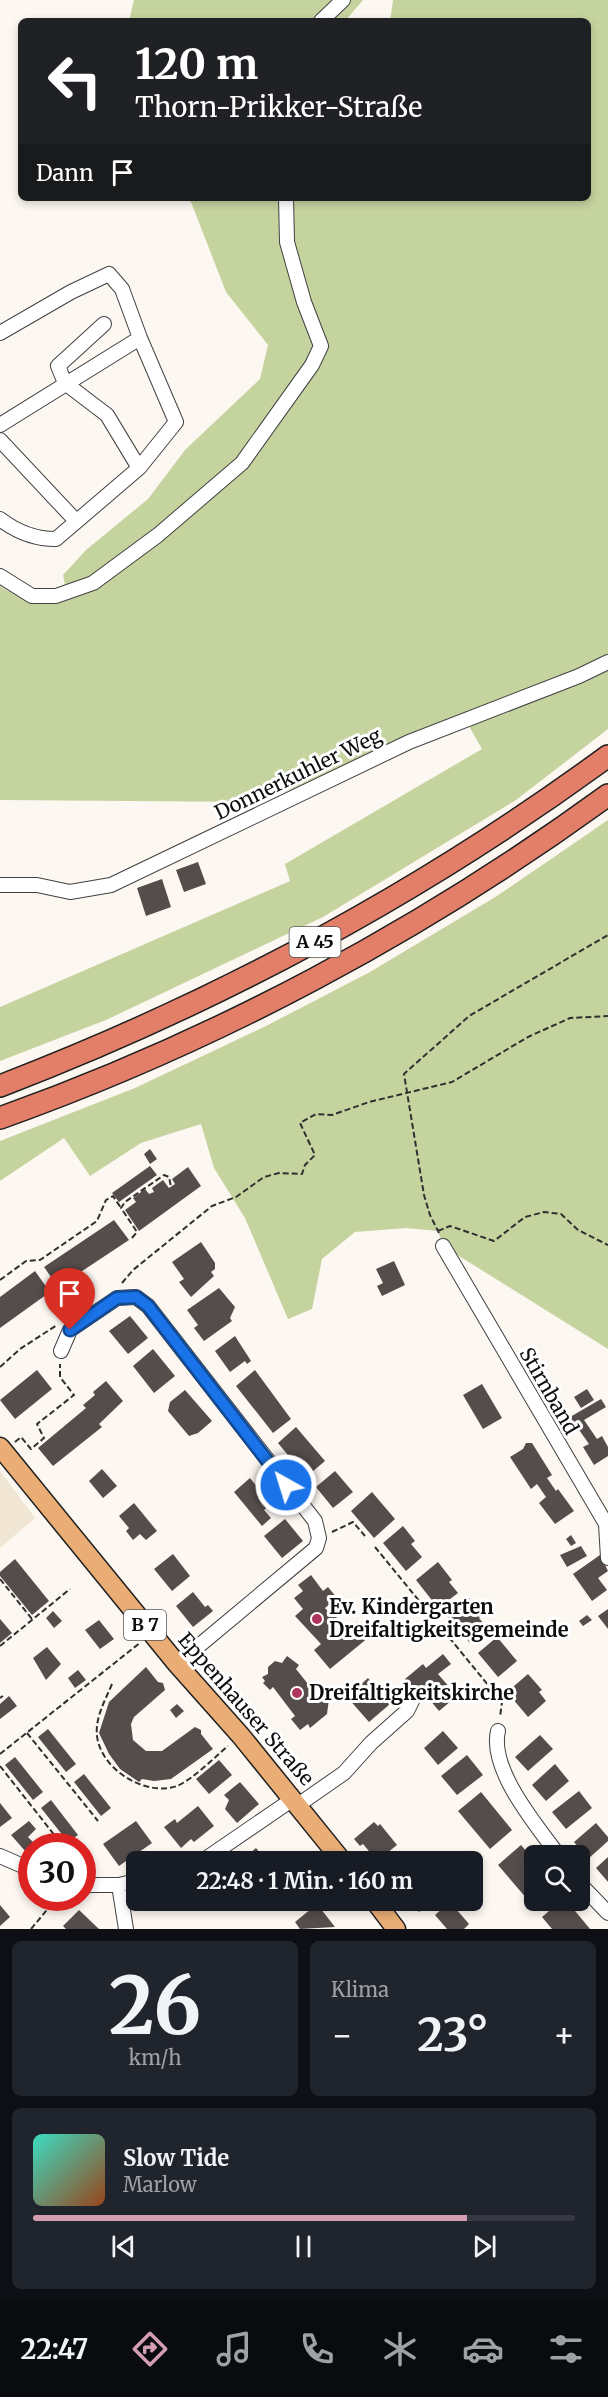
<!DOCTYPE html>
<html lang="de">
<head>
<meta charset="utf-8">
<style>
	body { margin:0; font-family:Merriweather,serif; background:#20242c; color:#f1f3f6; height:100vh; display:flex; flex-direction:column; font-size:22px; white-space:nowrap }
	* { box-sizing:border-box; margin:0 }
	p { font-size:20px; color:#9ea1a6 }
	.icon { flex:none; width:33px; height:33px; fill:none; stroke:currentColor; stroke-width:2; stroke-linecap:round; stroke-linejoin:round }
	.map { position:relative; height:1929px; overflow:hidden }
	.sheet { display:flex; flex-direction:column; gap:12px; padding:12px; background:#0d0f14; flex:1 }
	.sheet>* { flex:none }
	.hud { position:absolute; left:18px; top:18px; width:573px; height:183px; border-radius:9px; box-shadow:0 3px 9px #0003; background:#202124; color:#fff; overflow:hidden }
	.controls { position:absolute; left:524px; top:1845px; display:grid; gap:12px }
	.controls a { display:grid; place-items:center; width:66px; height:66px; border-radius:9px; background:#171b24; box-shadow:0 3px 9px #0003; font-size:30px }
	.speed { position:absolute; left:18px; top:1833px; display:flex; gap:12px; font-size:30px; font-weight:700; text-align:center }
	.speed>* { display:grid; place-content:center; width:78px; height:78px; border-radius:50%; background:#171b24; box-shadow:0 3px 9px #0003; line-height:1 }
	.speed .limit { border:9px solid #d22; background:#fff; color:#111 }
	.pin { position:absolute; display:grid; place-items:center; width:51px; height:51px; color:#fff; margin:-62px -26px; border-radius:50% 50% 50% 0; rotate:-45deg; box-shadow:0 0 6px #0007 }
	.pin .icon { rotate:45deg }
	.me { position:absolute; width:66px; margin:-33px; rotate:321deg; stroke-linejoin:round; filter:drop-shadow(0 0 4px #0008) }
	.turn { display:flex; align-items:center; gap:21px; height:126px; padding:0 18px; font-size:27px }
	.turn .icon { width:78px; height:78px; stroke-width:2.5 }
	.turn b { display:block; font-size:42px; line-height:51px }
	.then { display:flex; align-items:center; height:57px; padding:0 18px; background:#0003; gap:12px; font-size:22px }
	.big { font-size:45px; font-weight:700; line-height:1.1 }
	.sheet .card { flex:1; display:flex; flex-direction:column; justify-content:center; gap:9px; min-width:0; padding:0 21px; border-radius:9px; background:#20242c }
	.sheet .dial { align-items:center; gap:0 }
	.dial b { font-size:78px; line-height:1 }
	.song { display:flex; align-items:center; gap:18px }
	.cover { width:72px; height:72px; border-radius:9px; background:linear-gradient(135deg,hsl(170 70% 55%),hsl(20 70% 35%)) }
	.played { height:6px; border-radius:3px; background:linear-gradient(90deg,#d39eb1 80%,#363941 80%) }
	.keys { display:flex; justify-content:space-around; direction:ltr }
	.heat { display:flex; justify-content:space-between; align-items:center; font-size:33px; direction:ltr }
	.sheet .tiles { flex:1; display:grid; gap:12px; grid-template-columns:1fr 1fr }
	.card:last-child { grid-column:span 2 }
	.trip { position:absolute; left:126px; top:1851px; width:357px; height:60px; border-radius:9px; background:#171b24; box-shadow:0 3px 9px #0003; font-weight:700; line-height:60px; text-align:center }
	.dock { display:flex; height:96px; justify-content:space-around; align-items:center; background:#090b0e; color:#9ea1a6 }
	.dock .icon { width:42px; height:42px }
	.dock .current { color:#d39eb1 }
	.dock b { font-size:27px; color:#f1f3f6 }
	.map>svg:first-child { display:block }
</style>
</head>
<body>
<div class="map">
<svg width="608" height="1929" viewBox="0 0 608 1929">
	<rect width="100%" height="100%" fill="#fdf7f1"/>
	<path fill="#f1e6d3" d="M0,1471L35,1518L0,1548Z"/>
	<path fill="#c5d39f" d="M134,0H363L345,21H129Z
		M393,0H608V729L516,800L323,917L106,1020L0,1061V1007L290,881L285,864L482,749L469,726L256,802L0,800V586C21,601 43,603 68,600L63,575L86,550L148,499L185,450L260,379L268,345L226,292L191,202L185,198H588V21H390Z
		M608,820V1349L443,1246L438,1231L406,1228L355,1232L322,1259L312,1309L288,1319L245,1218L214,1168L201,1124L141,1143L90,1176L64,1138L0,1181V1141L135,1088L266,1026L370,972L497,896Z"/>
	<path fill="#554d4c" d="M198,862L206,884L184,892L176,870Z
		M162,879L171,907L146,916L137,888Z
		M150,1149L157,1159L150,1164L144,1154Z
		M150,1166L157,1175L119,1202L112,1193Z
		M188,1167L201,1186L139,1231L125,1210L136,1202L133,1198L145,1189L149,1194L154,1192L152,1188L163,1180L169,1188L175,1184L172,1179Z
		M114,1220L129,1240L58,1287L44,1267Z
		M201,1242L215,1263V1269L211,1272L214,1276L191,1297L179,1282L184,1279L172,1262Z
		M394,1261L405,1285L382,1296L377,1286L383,1283L376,1269Z
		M35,1271L50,1292L0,1328V1297Z
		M219,1288L235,1307L230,1318L232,1321L204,1341L194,1328L198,1325L187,1310Z
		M130,1316L148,1338L128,1354L109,1331Z
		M235,1336L251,1361L247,1364L245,1361L230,1372L215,1351Z
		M153,1349L175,1376L154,1393L133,1366Z
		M37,1370L52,1389L15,1419L0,1400Z
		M255,1370L291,1419L273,1433L236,1386Z
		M106,1381L123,1401L99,1424L102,1427L53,1466L38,1448L86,1408L83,1405L95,1395L93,1392Z
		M482,1384L502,1418L483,1429L463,1395Z
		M587,1389L594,1400L581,1408L574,1397Z
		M185,1390L212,1421L198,1433L189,1436L168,1411L170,1402Z
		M601,1399L606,1407L584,1420L597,1439L602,1436L608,1447V1456L594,1465L583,1447L589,1444L570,1417Z
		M296,1427L325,1461L306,1477L278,1443Z
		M526,1443H532L552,1475L547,1478L556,1491L558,1489L574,1511L555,1524L539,1503L546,1497L537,1484L531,1489L510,1457L523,1449Z
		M102,1469L117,1486L103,1498L89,1481Z
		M335,1471L353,1492L333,1508L316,1487Z
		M250,1478L271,1504L264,1510L271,1518L262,1526L234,1492Z
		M372,1492L395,1519L374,1538L351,1511Z
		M134,1503L157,1531L146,1540L140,1534L133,1540L126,1531L129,1528L119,1516Z
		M285,1519L303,1541L282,1558L264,1536Z
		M403,1526L415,1541L411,1544L422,1557L406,1571L383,1543Z
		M571,1535L576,1543L571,1546L566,1539Z
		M581,1546L587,1556L567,1567L560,1555Z
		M173,1554L190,1576L172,1591L154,1569Z
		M600,1555L608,1571L598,1578L607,1590L592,1601L573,1574Z
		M15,1559L49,1601L32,1615L0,1576V1572Z
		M438,1562L452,1580L449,1582L458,1593L438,1608L416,1580Z
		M311,1575L323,1591L328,1587L337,1598L325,1608L330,1614L332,1612L347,1630L357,1622L369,1637L330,1669L314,1650L321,1644L295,1616L303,1609L294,1598L303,1591L298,1585Z
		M193,1592L205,1607L208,1605L213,1611L193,1627L176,1606Z
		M469,1598L483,1614L479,1618L487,1628L470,1643L447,1616Z
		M608,1609V1629L598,1616Z
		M53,1611L62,1621L54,1628L46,1618Z
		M587,1615L592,1620L583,1626L579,1621Z
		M0,1619L12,1633L0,1643Z
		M99,1620L114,1639L100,1649L85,1630Z
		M497,1637L517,1661L498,1677L478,1653Z
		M47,1647L61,1664L46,1680L33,1658Z
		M443,1654L451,1664L438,1674L457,1696L439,1711L420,1688L416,1692L405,1679L423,1664L426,1668Z
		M287,1656L299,1665L296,1669L320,1699L326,1697L329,1699L327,1714L310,1728L308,1724L300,1730L291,1719L295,1716L273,1687L270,1690L263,1683L265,1681L262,1677L268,1674V1667L275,1661L282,1663Z
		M146,1667L158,1682L163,1683L165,1690L134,1717L131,1724L133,1740L146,1751H162L195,1727L201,1730V1734L213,1749L171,1779L154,1781L142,1779L139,1782L120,1769L109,1754L99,1733L109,1702Z
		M78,1670L86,1680L75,1688L68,1678Z
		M528,1674L542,1690L539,1692L546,1701L528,1717L507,1692Z
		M368,1678L390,1704L369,1722L347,1697Z
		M9,1696L17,1706L0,1719V1704Z
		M177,1704L184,1711L176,1718L170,1710Z
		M48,1729L76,1764L66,1772L38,1737Z
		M443,1731L458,1748L438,1765L424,1748Z
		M540,1735L553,1749L528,1771L515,1757Z
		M467,1755L483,1775L457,1795L441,1776Z
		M15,1757L43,1792L33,1800L5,1765Z
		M219,1760L232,1775L209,1794L196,1779Z
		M555,1764L569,1781L546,1801L532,1785Z
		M84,1774L111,1808L101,1816L74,1782Z
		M240,1782L259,1804L237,1823L225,1809L229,1800L224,1795Z
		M579,1791L592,1808L566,1829L552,1812Z
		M481,1792L512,1830L490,1849L458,1811Z
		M51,1800L78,1835L68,1842L41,1808Z
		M0,1803L12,1818L0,1827Z
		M198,1806L214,1826L194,1842L191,1839L181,1848L164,1827L175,1819L177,1823Z
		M29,1821L36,1829L28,1837L35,1844L26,1852L11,1835Z
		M136,1821L152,1843L119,1866L103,1844Z
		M374,1822L378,1826L380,1824L397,1845L377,1861L363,1844L360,1846L354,1839Z
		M596,1823L608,1837V1841L588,1859L574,1842Z
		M75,1840L81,1846H66Z
		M521,1845L534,1860V1900H541L534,1907L498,1865Z
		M256,1848L267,1862H240Z
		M399,1853L403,1858L399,1862H388Z
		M608,1857V1882L596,1868Z
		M288,1900H302L294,1907Z
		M409,1900H434L419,1912Z
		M562,1900H566L590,1929H552L542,1917Z
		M450,1902L469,1924L464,1929H447L435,1915Z
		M317,1904L335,1927L300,1929L295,1922Z
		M0,1905L10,1917L0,1926Z
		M79,1910L99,1929H66L63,1926Z"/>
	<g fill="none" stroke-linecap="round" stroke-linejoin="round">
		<g stroke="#414141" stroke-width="16">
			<path id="minor" d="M321,21L343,0
				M104,324L58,366L65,383L107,415L139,468
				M0,333L71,292L109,274L122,289L140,338L176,422L139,468L56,539C35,539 17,532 0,519
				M0,425L140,338
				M0,440L76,521
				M0,576L32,596H56L93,583L158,535L242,463L312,365L321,346L304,302L287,242L286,198
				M0,885H37L70,892L111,885L409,742L579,676L608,662
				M443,1246L606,1524L608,1558
				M61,1351L70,1330L117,1298L136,1297L148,1306L315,1521L319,1538L316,1548L177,1664
				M498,1731C489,1770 537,1826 559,1856
				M298,1805L344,1773L371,1743L407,1711L412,1701
				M0,1856L32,1870
				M201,1862L293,1799
				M579,1883L608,1913
				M82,1885H119L136,1881
				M119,1885L126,1929"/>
		</g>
		<g stroke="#1f1f1f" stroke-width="21">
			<path id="major" d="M0,1447L177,1664L241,1736L343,1862
				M374,1900L396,1929"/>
		</g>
		<g stroke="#1f1f1f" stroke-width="24">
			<path id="highway" d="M0,1086C216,1003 421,893 608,756
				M0,1118C216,1041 423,930 608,795"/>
		</g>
		<path stroke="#303030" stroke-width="2" stroke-dasharray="6 3" stroke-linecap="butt" d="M438,1231L450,1226L494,1241L525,1217L544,1212L561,1214L578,1230L608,1245
			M439,1233L430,1215L424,1195L404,1074L469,1016L608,935
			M132,1238L137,1232L121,1208L125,1202L164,1175L169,1177L171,1187
			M0,1280L26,1261L40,1260L97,1221L106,1200L113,1196L121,1208
			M122,1283L133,1270L212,1206L236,1197L264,1177L279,1173L302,1174L305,1165L315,1155L300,1123L316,1114L332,1115L369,1102L452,1082L528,1037L570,1018L608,1016
			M0,1367L20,1349L57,1325
			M15,1442L21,1437L31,1449L44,1438L37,1424L74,1395L60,1377V1364
			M332,1532L353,1522L365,1536
			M375,1547L502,1702L500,1717
			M0,1579L32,1619
			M0,1646L70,1589
			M112,1684C105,1701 95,1717 97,1736C101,1770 146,1797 177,1786C192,1780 215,1757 228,1746
			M0,1698L3,1696
			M27,1733L98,1821
			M0,1754L141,1642
			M0,1766L63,1846
			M31,1929L57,1898"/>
		<use href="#minor" stroke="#fff" stroke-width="14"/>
		<use href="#major" stroke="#e9ad75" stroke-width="18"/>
		<use href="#highway" stroke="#e37f69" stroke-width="21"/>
	</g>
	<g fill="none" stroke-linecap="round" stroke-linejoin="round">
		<g stroke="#114b97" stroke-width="15">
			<path id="route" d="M70,1330L117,1298L136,1297L148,1306L286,1485"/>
		</g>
		<use href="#route" stroke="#1a73e8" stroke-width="10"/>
	</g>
	<g fill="#ae365d" stroke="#fff" stroke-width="2">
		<circle cx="317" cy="1619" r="6"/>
		<circle cx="297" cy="1693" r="6"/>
	</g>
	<g text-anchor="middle" stroke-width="6" stroke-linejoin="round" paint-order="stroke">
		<g fill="#fff" stroke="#565656" stroke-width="1.5">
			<rect x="289.5" y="927" width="51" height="30" rx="4.5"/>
			<rect x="124" y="1610" width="42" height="30" rx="4.5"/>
		</g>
		<g font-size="18" font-weight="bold" fill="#0e0e0e">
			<text x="315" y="948">A 45</text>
			<text x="145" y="1631">B 7</text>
		</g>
		<g font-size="20" fill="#0e0e0e" stroke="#fff">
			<text transform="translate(298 774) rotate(-26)" y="7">Donnerkuhler Weg</text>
			<text transform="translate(549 1391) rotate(60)" y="7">Stirnband</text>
			<text transform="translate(246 1709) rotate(49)" y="7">Eppenhauser Straße</text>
		</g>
		<g font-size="20" font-weight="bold" fill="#0e0e0e" stroke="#fff" text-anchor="start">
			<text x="329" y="1614">Ev. Kindergarten<tspan x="329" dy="23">Dreifaltigkeitsgemeinde</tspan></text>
			<text x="309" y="1700">Dreifaltigkeitskirche</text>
		</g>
	</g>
</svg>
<div class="controls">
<a><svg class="icon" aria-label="search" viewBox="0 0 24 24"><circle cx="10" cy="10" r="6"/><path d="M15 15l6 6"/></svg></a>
</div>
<div class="speed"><div class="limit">30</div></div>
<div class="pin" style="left:70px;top:1330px;background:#d93025"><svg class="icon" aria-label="arrive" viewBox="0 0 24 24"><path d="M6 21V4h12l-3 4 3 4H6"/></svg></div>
<svg class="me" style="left:286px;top:1485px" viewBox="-20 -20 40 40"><circle r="17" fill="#1a73e8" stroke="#fff" stroke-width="3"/><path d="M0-11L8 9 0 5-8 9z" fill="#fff"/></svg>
<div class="trip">22:48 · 1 Min. · 160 m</div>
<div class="hud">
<div class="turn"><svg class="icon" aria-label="left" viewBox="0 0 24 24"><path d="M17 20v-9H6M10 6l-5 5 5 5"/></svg><div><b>120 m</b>Thorn-Prikker-Straße</div></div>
<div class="then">Dann<svg class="icon" aria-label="arrive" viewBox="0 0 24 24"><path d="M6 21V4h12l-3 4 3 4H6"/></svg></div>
</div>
</div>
<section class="sheet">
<div class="tiles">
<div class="card dial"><b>26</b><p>km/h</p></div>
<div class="card"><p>Klima</p>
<div class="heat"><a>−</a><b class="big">23°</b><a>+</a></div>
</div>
<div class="card">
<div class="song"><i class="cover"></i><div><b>Slow Tide</b><p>Marlow</p></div></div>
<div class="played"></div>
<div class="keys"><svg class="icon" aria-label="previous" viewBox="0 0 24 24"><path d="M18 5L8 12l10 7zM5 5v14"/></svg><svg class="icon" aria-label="pause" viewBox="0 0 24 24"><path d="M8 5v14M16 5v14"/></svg><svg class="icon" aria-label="next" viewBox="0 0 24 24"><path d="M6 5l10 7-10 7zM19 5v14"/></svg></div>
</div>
</div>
</section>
<nav class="dock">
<b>22:47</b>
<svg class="icon current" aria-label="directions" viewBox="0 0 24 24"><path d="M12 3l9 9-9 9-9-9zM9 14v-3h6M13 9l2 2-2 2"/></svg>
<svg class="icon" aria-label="music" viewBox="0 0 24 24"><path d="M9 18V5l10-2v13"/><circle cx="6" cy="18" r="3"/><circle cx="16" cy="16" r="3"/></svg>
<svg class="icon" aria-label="phone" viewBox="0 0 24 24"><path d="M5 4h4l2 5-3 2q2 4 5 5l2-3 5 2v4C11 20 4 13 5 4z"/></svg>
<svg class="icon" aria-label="climate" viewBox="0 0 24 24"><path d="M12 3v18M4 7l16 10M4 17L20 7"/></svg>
<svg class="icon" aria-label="car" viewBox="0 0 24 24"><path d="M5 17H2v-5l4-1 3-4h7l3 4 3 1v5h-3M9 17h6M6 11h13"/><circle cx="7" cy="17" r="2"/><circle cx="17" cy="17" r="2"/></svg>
<svg class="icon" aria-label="filters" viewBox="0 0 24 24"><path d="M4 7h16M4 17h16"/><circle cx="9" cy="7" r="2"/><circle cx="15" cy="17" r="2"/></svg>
</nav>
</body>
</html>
